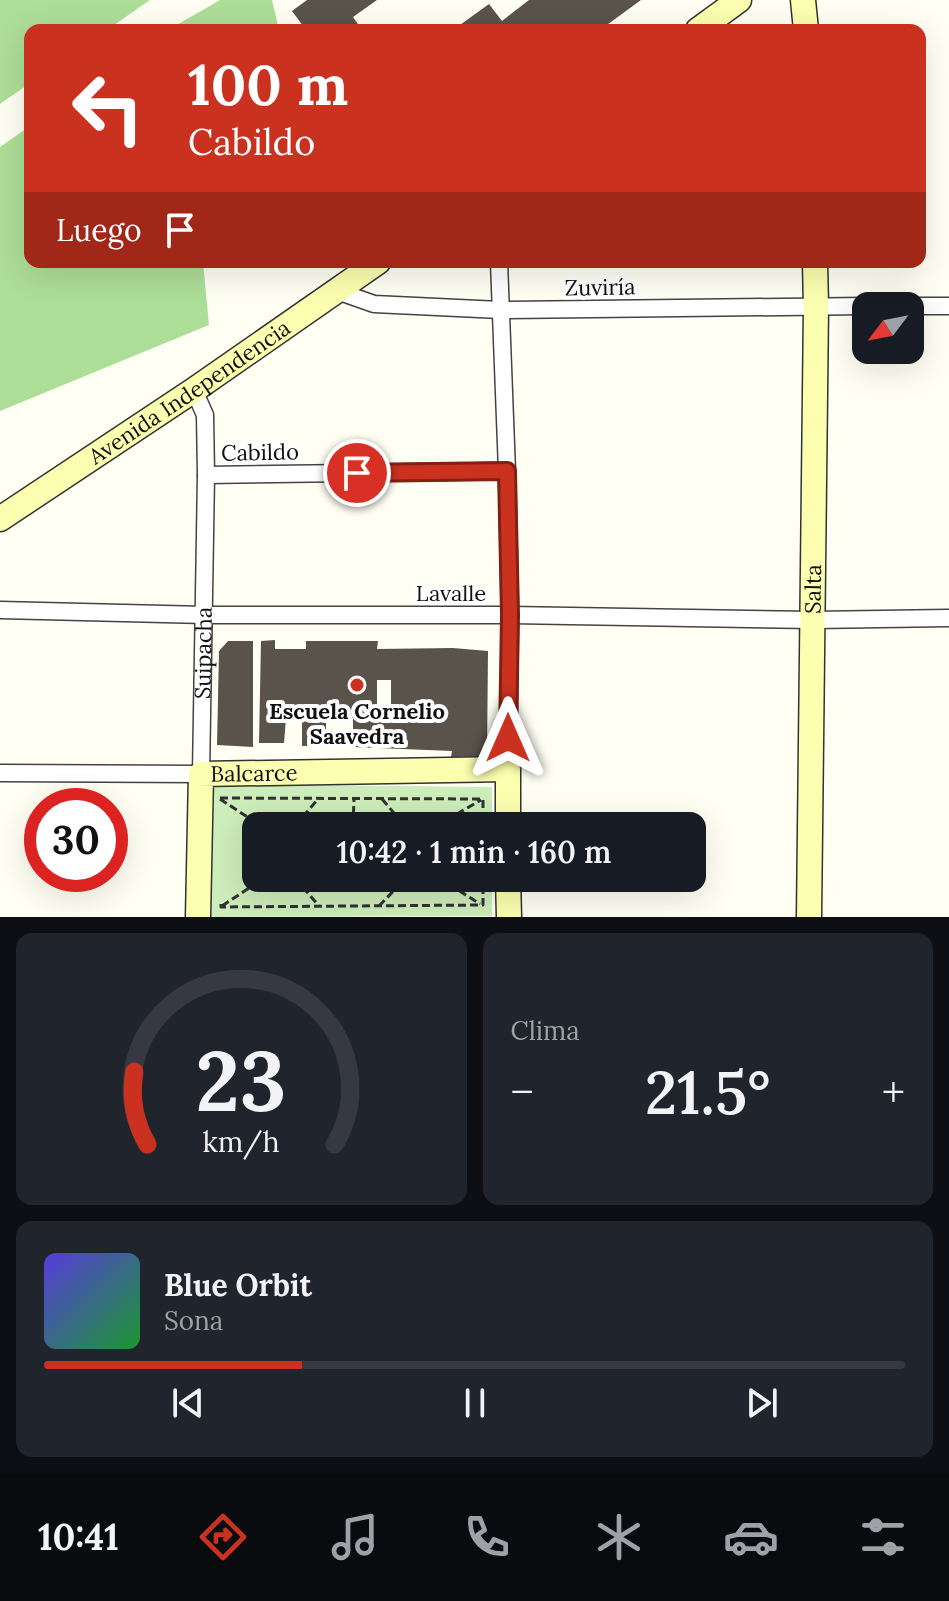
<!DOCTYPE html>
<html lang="es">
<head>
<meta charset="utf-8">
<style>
	body { margin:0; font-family:Lora,serif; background:#20242c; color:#f1f3f6; height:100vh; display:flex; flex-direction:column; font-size:30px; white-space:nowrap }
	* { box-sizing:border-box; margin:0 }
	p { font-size:26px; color:#9ea1a6 }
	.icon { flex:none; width:44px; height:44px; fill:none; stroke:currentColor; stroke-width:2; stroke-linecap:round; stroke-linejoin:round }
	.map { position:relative; height:917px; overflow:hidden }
	.details { display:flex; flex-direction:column; gap:16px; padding:16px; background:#0d0f14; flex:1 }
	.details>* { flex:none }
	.banner { position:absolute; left:24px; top:24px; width:902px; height:244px; border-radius:16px; box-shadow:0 8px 32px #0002; background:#ca311f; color:#fff; overflow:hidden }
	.needle { width:52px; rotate:238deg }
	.controls { position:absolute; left:852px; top:292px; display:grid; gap:16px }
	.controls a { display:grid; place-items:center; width:72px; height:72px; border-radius:16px; background:#171b24; box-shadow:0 8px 32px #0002; font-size:40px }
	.speed { position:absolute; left:24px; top:788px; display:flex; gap:16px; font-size:40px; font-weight:700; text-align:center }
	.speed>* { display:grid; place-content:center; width:104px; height:104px; border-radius:50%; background:#171b24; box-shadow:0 8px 32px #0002; line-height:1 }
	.speed .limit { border:12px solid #d22; background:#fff; color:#111 }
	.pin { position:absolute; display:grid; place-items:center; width:68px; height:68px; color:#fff; margin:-34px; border:4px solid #fff; border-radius:50%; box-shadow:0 2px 8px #0007 }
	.me { position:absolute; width:88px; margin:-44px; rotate:0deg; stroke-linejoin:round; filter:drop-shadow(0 0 6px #0008) }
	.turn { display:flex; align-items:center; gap:28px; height:168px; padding:0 32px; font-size:36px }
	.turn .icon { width:104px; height:104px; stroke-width:2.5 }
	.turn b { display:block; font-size:56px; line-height:68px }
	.then { display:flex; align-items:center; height:76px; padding:0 32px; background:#0003; gap:16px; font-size:30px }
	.big { font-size:60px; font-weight:600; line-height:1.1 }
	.details .widget { flex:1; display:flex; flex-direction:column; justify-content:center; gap:12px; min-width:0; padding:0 28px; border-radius:16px; background:#20242c }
	.details .dial { align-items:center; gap:0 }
	.dial svg { height:208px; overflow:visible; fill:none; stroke:#363941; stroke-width:7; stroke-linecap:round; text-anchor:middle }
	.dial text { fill:#f1f3f6; stroke:none }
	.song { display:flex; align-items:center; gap:24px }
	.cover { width:96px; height:96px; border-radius:12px; background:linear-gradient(135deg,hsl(250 70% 55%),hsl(130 70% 35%)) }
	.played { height:8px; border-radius:4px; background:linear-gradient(90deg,#ca311f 30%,#363941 30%) }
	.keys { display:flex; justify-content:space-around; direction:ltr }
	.heat { display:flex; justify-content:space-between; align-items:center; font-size:44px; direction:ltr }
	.details .tiles { flex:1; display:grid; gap:16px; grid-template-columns:1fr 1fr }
	.widget:last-child { grid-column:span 2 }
	.trip { position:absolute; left:242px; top:812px; width:464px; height:80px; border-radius:16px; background:#171b24; box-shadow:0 8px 32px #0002; font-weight:600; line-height:80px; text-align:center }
	.dock { display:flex; height:128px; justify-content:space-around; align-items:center; background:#090b0e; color:#9ea1a6 }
	.dock .icon { width:56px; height:56px }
	.dock .selected { color:#ca311f }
	.dock b { font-size:36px; color:#f1f3f6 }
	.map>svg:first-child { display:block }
</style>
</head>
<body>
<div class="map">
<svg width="949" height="917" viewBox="0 0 949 917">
	<rect width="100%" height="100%" fill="#fffff4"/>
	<path fill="#cdedba" d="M209,784L492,787V826H256V878H492V916L211,917Z"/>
	<path fill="#adde98" d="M0,0H150L107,30H30V83L0,104Z
		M220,0H272L279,30H168Z
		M30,126V262H203L209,325L0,411V147Z"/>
	<path fill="#5a534c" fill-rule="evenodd" d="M307,0H377L353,17L362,30H306L292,11Z
		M529,0H641L600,30H453L489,4L502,21Z
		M275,640V649H306V641H378L377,649L453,648L488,651L487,756L451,757L452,751L353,747V718H326V746H302V718H286L284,743H259L261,641ZM377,680H391V720L377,718Z
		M228,641H253V747L217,745L219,651Z"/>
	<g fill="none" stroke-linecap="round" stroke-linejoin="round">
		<g stroke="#434343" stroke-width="19">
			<g id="street">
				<path d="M499,262L507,471L510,615L508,769"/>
				<path d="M337,291L374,304L500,310L866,306"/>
				<path d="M904,306H949"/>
				<path d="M206,475L507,471"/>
				<path d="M0,610L205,615H510L813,620L949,618"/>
				<path id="s1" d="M0,773L201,774L206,475L205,415L194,390"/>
			</g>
		</g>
		<g stroke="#323232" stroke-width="27">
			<g id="secondary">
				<path d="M803,0L806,30"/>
				<path d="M698,30L739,0"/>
				<path id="s2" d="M0,519L194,390L378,262"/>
				<path d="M508,878L509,917"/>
				<path id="s3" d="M198,917L201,774L508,769V826"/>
				<path id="s4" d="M809,917L816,307L815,262"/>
			</g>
		</g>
		<path stroke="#323232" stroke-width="3" stroke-dasharray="8 4" stroke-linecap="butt" d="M220,798L483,799V826
			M220,799L261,826
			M382,799L405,826
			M295,826L318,799
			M353,826L354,799
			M436,826L481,800
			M295,878L319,906
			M439,878L480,904
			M221,904V907L483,905V878
			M222,906L264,878
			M379,906L406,878"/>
		<use href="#street" stroke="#fff" stroke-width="16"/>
		<use href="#secondary" stroke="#fcffaf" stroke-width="24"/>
	</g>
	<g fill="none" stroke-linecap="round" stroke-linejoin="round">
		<g stroke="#832014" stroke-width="20">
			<path id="route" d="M357,473L507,471L510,615L508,738"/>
		</g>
		<use href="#route" stroke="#ca311f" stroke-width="14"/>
	</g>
	<circle fill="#ca311f" stroke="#fff" stroke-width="3" cx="357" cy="685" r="8"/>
	<g text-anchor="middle" stroke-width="8" stroke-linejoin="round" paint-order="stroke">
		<g font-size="22" fill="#101010" stroke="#fff">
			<text transform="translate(600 287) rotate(-1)" y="8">Zuviría</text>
			<text dy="8" stroke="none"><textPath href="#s2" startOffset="228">Avenida Independencia</textPath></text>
			<text transform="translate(260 452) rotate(-1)" y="8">Cabildo</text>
			<text dy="8" stroke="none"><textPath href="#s4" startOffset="328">Salta</textPath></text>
			<text x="451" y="601">Lavalle</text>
			<text dy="8" stroke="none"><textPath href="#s1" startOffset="322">Suipacha</textPath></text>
			<text dy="8" stroke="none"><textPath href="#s3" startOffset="196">Balcarce</textPath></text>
		</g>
		<g font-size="22" font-weight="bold" fill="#101010" stroke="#fff">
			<text x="357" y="719">Escuela Cornelio<tspan x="357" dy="25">Saavedra</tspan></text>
		</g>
	</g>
</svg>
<div class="controls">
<a><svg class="needle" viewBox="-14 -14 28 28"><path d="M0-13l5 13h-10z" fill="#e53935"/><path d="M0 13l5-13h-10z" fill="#9ea1a6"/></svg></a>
</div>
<div class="speed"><div class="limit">30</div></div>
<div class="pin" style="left:357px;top:473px;background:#d93025"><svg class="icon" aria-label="arrive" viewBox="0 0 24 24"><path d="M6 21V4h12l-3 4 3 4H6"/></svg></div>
<svg class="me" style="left:508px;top:738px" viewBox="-20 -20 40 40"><path d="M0-17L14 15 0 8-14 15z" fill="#ca311f" stroke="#fff" stroke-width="4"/></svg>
<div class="trip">10:42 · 1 min · 160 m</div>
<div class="banner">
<div class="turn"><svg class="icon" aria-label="left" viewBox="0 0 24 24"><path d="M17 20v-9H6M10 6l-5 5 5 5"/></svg><div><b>100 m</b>Cabildo</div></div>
<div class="then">Luego<svg class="icon" aria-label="arrive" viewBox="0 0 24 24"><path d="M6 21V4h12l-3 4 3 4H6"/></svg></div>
</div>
</div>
<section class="details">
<div class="tiles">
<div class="widget dial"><svg viewBox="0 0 100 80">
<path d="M14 69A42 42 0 1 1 86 69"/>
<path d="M14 69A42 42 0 0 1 9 41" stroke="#ca311f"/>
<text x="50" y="56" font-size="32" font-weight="700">23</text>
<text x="50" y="72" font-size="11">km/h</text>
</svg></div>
<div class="widget"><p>Clima</p>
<div class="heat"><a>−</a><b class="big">21.5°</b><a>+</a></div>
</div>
<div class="widget">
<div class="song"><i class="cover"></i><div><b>Blue Orbit</b><p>Sona</p></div></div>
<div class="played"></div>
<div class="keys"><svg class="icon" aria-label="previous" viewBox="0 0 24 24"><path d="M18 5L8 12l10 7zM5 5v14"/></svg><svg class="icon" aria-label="pause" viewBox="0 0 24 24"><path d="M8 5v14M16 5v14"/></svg><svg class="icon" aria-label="next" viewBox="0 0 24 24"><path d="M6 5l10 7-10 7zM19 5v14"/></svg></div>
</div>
</div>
</section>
<nav class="dock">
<b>10:41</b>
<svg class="icon selected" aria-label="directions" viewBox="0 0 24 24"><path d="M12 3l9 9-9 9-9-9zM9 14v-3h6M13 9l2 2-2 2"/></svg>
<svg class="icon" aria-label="music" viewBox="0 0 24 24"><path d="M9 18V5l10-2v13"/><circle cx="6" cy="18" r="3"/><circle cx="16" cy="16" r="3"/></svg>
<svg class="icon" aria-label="phone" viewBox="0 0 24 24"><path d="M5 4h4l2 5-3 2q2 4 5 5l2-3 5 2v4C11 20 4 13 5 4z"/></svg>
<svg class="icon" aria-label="climate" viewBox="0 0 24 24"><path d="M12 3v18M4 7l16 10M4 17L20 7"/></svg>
<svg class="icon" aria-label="car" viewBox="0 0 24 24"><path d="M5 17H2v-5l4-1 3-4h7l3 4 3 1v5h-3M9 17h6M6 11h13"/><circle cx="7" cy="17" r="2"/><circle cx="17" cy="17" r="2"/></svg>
<svg class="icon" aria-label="filters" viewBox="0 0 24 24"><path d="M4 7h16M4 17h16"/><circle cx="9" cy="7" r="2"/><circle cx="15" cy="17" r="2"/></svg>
</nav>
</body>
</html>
